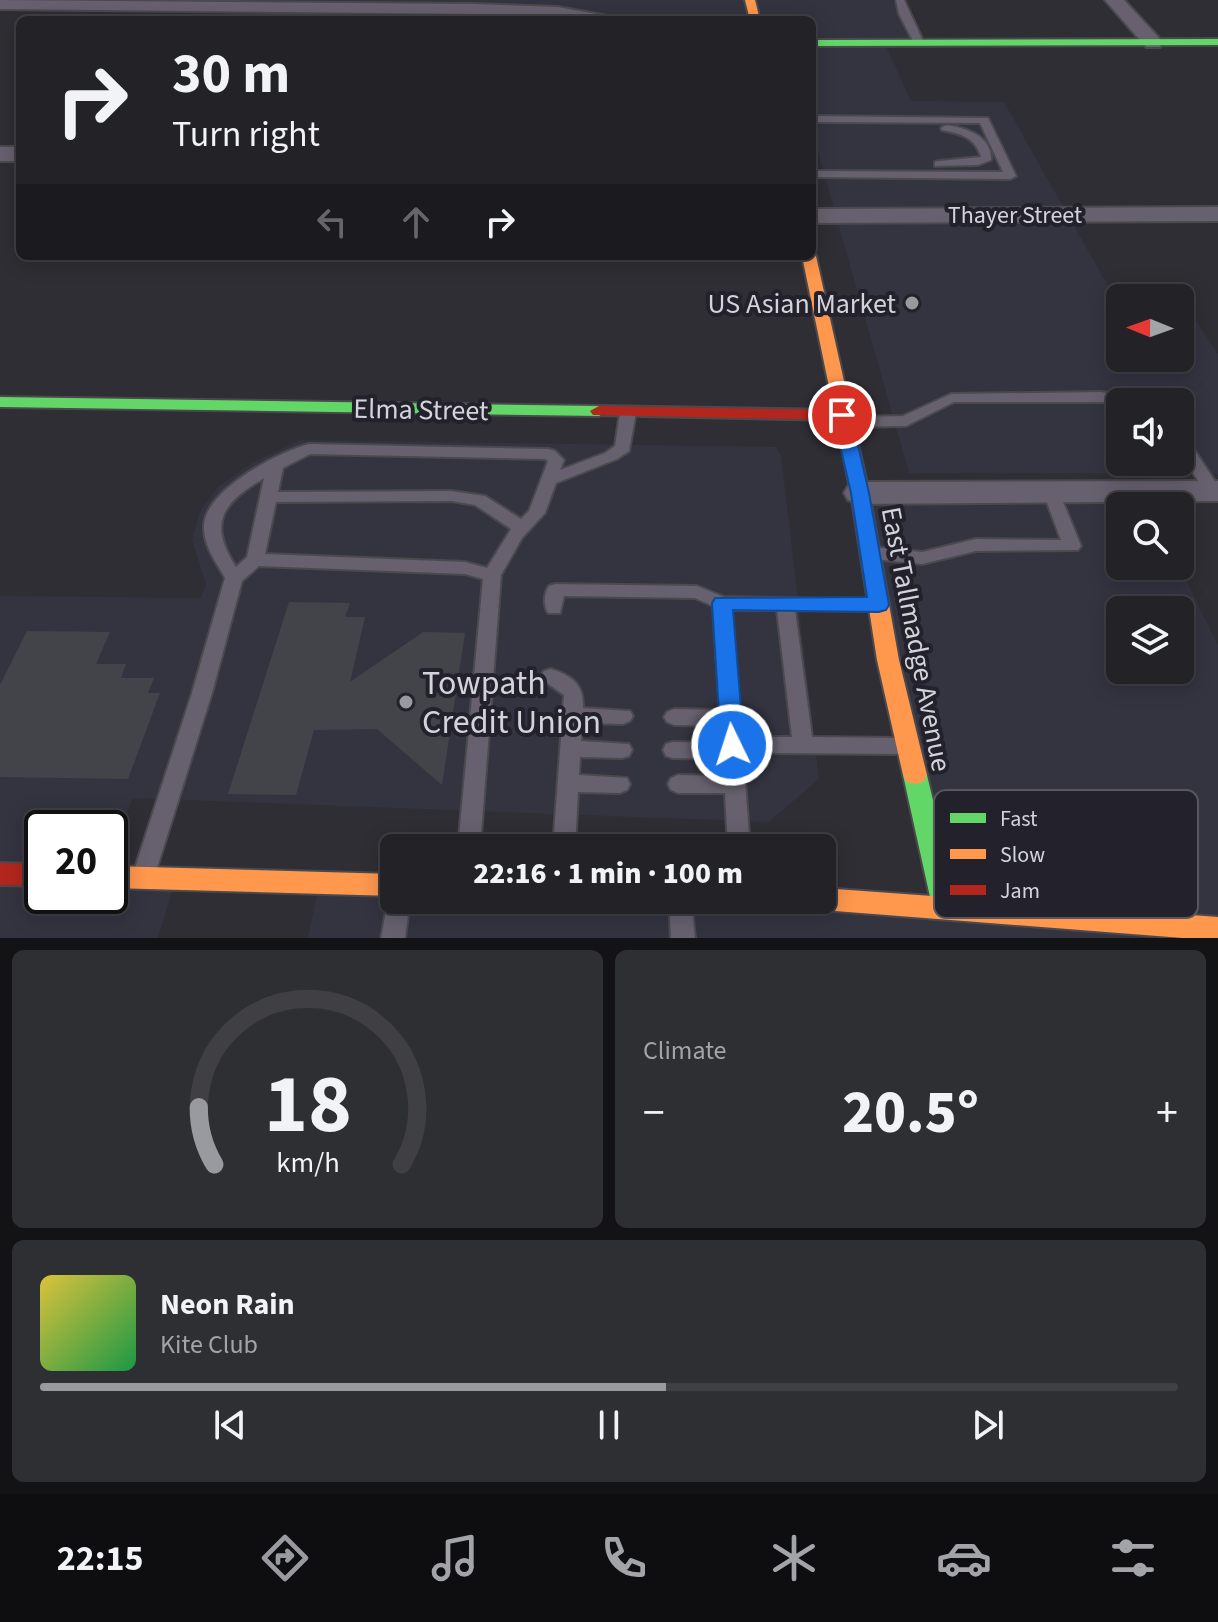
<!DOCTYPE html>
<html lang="en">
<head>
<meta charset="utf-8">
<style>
	body { margin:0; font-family:"Source Sans 3",sans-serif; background:#2e2f33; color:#f1f3f6; height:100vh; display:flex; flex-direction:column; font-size:30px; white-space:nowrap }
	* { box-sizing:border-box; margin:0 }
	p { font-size:26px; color:#a2a4a7 }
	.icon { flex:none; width:44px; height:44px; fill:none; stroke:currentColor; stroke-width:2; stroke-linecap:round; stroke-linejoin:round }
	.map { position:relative; height:938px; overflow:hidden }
	.panel { display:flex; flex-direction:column; gap:12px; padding:12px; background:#131315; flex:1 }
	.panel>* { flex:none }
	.banner { position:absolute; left:16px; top:16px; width:800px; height:244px; border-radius:12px; box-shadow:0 4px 20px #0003,0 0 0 2px #3f3f44; background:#222227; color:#f1f3f6; overflow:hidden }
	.needle { width:52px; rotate:271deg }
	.buttons { position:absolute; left:1106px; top:284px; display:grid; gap:16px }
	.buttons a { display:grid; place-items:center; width:88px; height:88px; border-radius:12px; background:#222227; box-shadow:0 4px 20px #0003,0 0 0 2px #3f3f44; font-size:40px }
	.speed { position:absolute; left:24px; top:810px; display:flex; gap:16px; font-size:40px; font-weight:700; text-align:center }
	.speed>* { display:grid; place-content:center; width:104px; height:104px; border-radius:50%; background:#222227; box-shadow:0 4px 20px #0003,0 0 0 2px #3f3f44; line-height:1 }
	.speed .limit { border:4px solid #111; border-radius:12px; background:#fff; color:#111 }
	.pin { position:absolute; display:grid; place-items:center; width:68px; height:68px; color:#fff; margin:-34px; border:4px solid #fff; border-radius:50%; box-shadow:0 2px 8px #0007 }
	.me { position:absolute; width:88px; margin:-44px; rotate:356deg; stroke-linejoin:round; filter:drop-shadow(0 0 6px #0008) }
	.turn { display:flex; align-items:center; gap:28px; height:168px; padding:0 24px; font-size:36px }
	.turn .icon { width:104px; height:104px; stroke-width:2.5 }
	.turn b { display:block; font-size:56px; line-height:68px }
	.lanes { display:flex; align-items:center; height:76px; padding:0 24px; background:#0003; justify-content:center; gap:40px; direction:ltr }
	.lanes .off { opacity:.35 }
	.big { font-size:60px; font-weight:800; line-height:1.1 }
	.panel .tile { flex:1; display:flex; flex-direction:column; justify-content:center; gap:12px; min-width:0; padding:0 28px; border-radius:12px; background:#2e2f33 }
	.panel .dial { align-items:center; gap:0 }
	.dial svg { height:208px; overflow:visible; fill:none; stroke:#3f3f44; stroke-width:7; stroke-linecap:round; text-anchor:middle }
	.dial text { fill:#f1f3f6; stroke:none }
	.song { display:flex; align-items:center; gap:24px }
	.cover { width:96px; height:96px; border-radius:12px; background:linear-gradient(135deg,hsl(50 70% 55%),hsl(140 70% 35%)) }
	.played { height:8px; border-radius:4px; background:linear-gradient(90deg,#9999a0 55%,#3f3f44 55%) }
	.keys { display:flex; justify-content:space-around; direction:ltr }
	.heat { display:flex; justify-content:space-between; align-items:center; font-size:44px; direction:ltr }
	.panel .tiles { flex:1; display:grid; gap:12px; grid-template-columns:1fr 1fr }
	.tile:last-child { grid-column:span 2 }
	.trip { position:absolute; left:380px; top:834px; width:456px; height:80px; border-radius:12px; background:#222227; box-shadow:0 4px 20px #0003,0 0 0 2px #3f3f44; font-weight:800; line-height:80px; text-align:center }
	.dock { display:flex; height:128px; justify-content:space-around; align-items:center; background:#0e0e10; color:#a2a4a7 }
	.dock .icon { width:56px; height:56px }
	.dock .selected { color:#9999a0 }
	.dock b { font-size:36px; color:#f1f3f6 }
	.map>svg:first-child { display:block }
</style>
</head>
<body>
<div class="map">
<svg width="1218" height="938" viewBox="0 0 1218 938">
	<rect width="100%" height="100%" fill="#2e2e34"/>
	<path fill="#343441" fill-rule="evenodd" d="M0,0H892L919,43L885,44L911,101L1004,102L1108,286L1174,287L1218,354V474L909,473L812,131V20H602L558,12L0,4ZM1120,298H1180V358H1120ZM1120,402H1180V462H1120Z
		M301,440L776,447L781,455L819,779L769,822L133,798L110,853V828H42V896H110L176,879L158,938H0V596L201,598L206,584L192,540L200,511L219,486L252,463Z
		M1141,491L1149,506H1120V566H1179L1218,645V938H308L319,884L394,900H822L944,906L860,493ZM1120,610H1180V670H1120Z"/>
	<path fill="#434449" d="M289,602L350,603L345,617H365L350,682L423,632L465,633L442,785L377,729L314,730L296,795L228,794Z
		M27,631L110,632L96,664H126L121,678H154L148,693H160L128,779L0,777V685Z"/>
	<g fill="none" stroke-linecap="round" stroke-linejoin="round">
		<g stroke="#49494e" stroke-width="4">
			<path id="lane" d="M896,0H904L924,43L922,45L914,43L899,14Z
				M812,116L988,118L1016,176L1010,179L812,177V171L1003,172L980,123L812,122Z
				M946,125C967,128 992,136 991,160L978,165L935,166V162L939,161L981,157C975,137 961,134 942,130L941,128Z
				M1100,392L1144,398L1151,402H954L906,426L848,427L840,422L848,417L903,416L951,394Z
				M628,407L636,412L629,451L617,459L556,483L545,513L522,538L501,575L480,848H458L483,579L465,574L259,566L242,581L212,693L156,871L153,878L145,881L137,878L134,871L192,693L225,578C216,562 203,545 204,526C205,490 278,452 309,444L549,449L555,451L564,460L560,470L605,453L615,446L620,412ZM310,454L545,459L548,461L529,511L521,519L485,496L451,491L278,492L283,468ZM264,478L247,557L236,567C207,522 223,503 264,478ZM451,501L475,505L511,529L487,568L465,562L265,554L276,502Z
				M1180,435L1186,437L1218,486V495H1207L1180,452Z
				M1051,487L1059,492L1081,546L1078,550L976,551L922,564L873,559L867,557L864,553L867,549L873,547L922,552L976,539L1061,540L1043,492Z
				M555,584L697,586L724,597L879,600L882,605L879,610L873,611L795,610L812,737L903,738L910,740L913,746L910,752L903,754L743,753L750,848H728L725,793H678L671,790L668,784L671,778L678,775L724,776L723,759L673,758L666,756L663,750L666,744L673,742L722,743L721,726L674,725L667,722L664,717L667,712L674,709L720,710L713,606L695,598L564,596L560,613H548C543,605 544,593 549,586ZM732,610H777L792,737H741Z
				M551,669C573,676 584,685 583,708L630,711L633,716L630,721L623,724L582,723L581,741L629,744L632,750L629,756L622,758L580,757L579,775L627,778L630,784L627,790L620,793L578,792L575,848H553L564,695L544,681L541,676L544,671Z
				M394,892V900H410L405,938H381L388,900Z
				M669,900H691L695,938H671Z"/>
		</g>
		<g stroke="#49494e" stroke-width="4">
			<path id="street" d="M0,0L473,4L558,7L608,16L611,20L473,14L0,9Z
				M1105,0H1124L1160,39L1162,43L1160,47H1146Z
				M0,147H20V161H0Z
				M1218,207V221L812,223V209Z
				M1218,481V501L860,504L848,500L844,493L848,486L860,482Z"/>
		</g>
		<g stroke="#49494e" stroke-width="4">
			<path id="fast" d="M1218,39V45L812,46V40Z
				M0,397L599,406L608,411L599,416L0,407Z
				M915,766L923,768L927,775L958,906L954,914L945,917L936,914L932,906L903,775L907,768Z"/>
		</g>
		<g stroke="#49494e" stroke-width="4">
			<path id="slow" d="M745,0H755L760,20H750Z
				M812,252L816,256L869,493L899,660L927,775L923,782L915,784L907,782L903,775L877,660L851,493L802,256H812Z
				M110,866L394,874V896L110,888Z
				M822,888L1218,917V938H1183L822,910L813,907L810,900H822Z"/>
		</g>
		<g stroke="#49494e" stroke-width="4">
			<path id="jam" d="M599,406L842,410L851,415L842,420L593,415L590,411Z
				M0,863L42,864V886L0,885Z"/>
		</g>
		<use href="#lane" fill="#67606e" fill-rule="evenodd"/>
		<use href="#street" fill="#67606e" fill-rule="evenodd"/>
		<use href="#fast" fill="#63d668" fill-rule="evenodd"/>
		<use href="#slow" fill="#ff974d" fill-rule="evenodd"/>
		<use href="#jam" fill="#b3261e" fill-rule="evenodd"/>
	</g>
	<path fill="#1a73e8" stroke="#114b97" stroke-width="2" d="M842,410L851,415L869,493L889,605L886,610L879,612L733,610L744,745L740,751L732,754L724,751L721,745L712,603L715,598L867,597L851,493L833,415Z"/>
	<g fill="#9999a0" stroke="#23222c" stroke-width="3">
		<circle cx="912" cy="303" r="8"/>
		<circle cx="406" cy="702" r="8"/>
	</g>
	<g text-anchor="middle" stroke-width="8" stroke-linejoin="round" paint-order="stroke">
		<g font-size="24" fill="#d3d3da" stroke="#23222c">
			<text x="1015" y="223">Thayer Street</text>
		</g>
		<g font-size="28" fill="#d3d3da" stroke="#23222c" text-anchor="end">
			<text x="896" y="313">US Asian Market</text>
		</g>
		<g font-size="28" fill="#d3d3da" stroke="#23222c">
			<text transform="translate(421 409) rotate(1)" y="10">Elma Street</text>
			<text transform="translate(917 639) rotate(79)" y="10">East Tallmadge Avenue</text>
		</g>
		<g font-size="34" fill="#d3d3da" stroke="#23222c" text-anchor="start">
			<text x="422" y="694">Towpath<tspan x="422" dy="39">Credit Union</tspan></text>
		</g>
	</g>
	<rect x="934" y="790" width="264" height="128" rx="12" fill="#23222c" stroke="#585760" stroke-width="2"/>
	<rect x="950" y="813" width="36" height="10" fill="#63d668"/>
	<rect x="950" y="849" width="36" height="10" fill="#ff974d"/>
	<rect x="950" y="885" width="36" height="10" fill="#b3261e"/>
	<g font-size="22" fill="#d3d3da">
		<text x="1000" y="826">Fast</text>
		<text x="1000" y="862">Slow</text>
		<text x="1000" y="898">Jam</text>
	</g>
</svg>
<div class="buttons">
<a><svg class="needle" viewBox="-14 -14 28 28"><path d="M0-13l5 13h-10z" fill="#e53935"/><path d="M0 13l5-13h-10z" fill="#a2a4a7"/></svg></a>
<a><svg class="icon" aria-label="sound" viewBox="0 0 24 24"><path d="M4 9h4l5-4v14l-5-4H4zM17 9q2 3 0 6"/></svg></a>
<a><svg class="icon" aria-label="search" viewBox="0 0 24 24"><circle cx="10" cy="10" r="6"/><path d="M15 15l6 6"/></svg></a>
<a><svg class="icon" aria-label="layers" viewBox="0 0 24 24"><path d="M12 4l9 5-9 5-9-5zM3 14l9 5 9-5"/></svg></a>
</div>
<div class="speed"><div class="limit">20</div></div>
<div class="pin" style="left:842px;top:415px;background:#d93025"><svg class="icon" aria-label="arrive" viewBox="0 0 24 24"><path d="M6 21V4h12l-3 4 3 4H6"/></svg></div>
<svg class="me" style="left:732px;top:745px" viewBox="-20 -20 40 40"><circle r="17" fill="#1a73e8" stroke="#fff" stroke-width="3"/><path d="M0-11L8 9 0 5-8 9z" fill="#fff"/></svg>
<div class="trip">22:16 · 1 min · 100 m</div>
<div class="banner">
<div class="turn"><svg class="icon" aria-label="right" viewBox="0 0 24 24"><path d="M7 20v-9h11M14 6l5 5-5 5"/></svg><div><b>30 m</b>Turn right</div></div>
<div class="lanes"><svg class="icon off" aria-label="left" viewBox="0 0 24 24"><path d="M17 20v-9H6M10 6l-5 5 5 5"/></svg><svg class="icon off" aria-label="ahead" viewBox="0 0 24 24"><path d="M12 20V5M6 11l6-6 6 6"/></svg><svg class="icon" aria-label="right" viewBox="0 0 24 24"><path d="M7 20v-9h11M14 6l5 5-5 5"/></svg></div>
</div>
</div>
<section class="panel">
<div class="tiles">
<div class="tile dial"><svg viewBox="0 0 100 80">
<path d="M14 69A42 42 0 1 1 86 69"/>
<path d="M14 69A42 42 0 0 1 8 47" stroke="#9999a0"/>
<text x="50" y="56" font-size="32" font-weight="700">18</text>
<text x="50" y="72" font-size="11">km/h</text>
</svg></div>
<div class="tile"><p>Climate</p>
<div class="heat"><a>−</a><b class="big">20.5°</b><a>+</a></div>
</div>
<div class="tile">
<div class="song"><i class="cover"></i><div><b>Neon Rain</b><p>Kite Club</p></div></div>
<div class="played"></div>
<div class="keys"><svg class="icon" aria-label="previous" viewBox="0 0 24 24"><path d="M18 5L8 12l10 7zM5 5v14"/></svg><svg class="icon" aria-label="pause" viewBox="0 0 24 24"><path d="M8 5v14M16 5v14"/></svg><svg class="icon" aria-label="next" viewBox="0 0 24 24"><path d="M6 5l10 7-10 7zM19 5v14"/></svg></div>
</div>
</div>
</section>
<nav class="dock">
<b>22:15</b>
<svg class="icon selected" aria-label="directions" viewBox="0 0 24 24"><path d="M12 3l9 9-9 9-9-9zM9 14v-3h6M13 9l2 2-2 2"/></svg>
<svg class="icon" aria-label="music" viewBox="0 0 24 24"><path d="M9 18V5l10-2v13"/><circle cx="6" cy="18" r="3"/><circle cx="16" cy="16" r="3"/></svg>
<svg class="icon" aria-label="phone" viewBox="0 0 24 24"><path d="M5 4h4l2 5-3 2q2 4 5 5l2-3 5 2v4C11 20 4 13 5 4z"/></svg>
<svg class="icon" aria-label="climate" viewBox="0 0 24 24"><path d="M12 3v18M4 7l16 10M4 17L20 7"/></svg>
<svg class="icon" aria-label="car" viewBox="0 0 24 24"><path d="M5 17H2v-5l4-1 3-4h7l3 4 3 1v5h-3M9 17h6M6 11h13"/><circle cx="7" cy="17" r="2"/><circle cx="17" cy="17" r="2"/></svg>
<svg class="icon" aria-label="filters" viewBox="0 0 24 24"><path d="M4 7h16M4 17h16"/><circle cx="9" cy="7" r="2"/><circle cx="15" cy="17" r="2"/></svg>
</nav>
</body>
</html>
